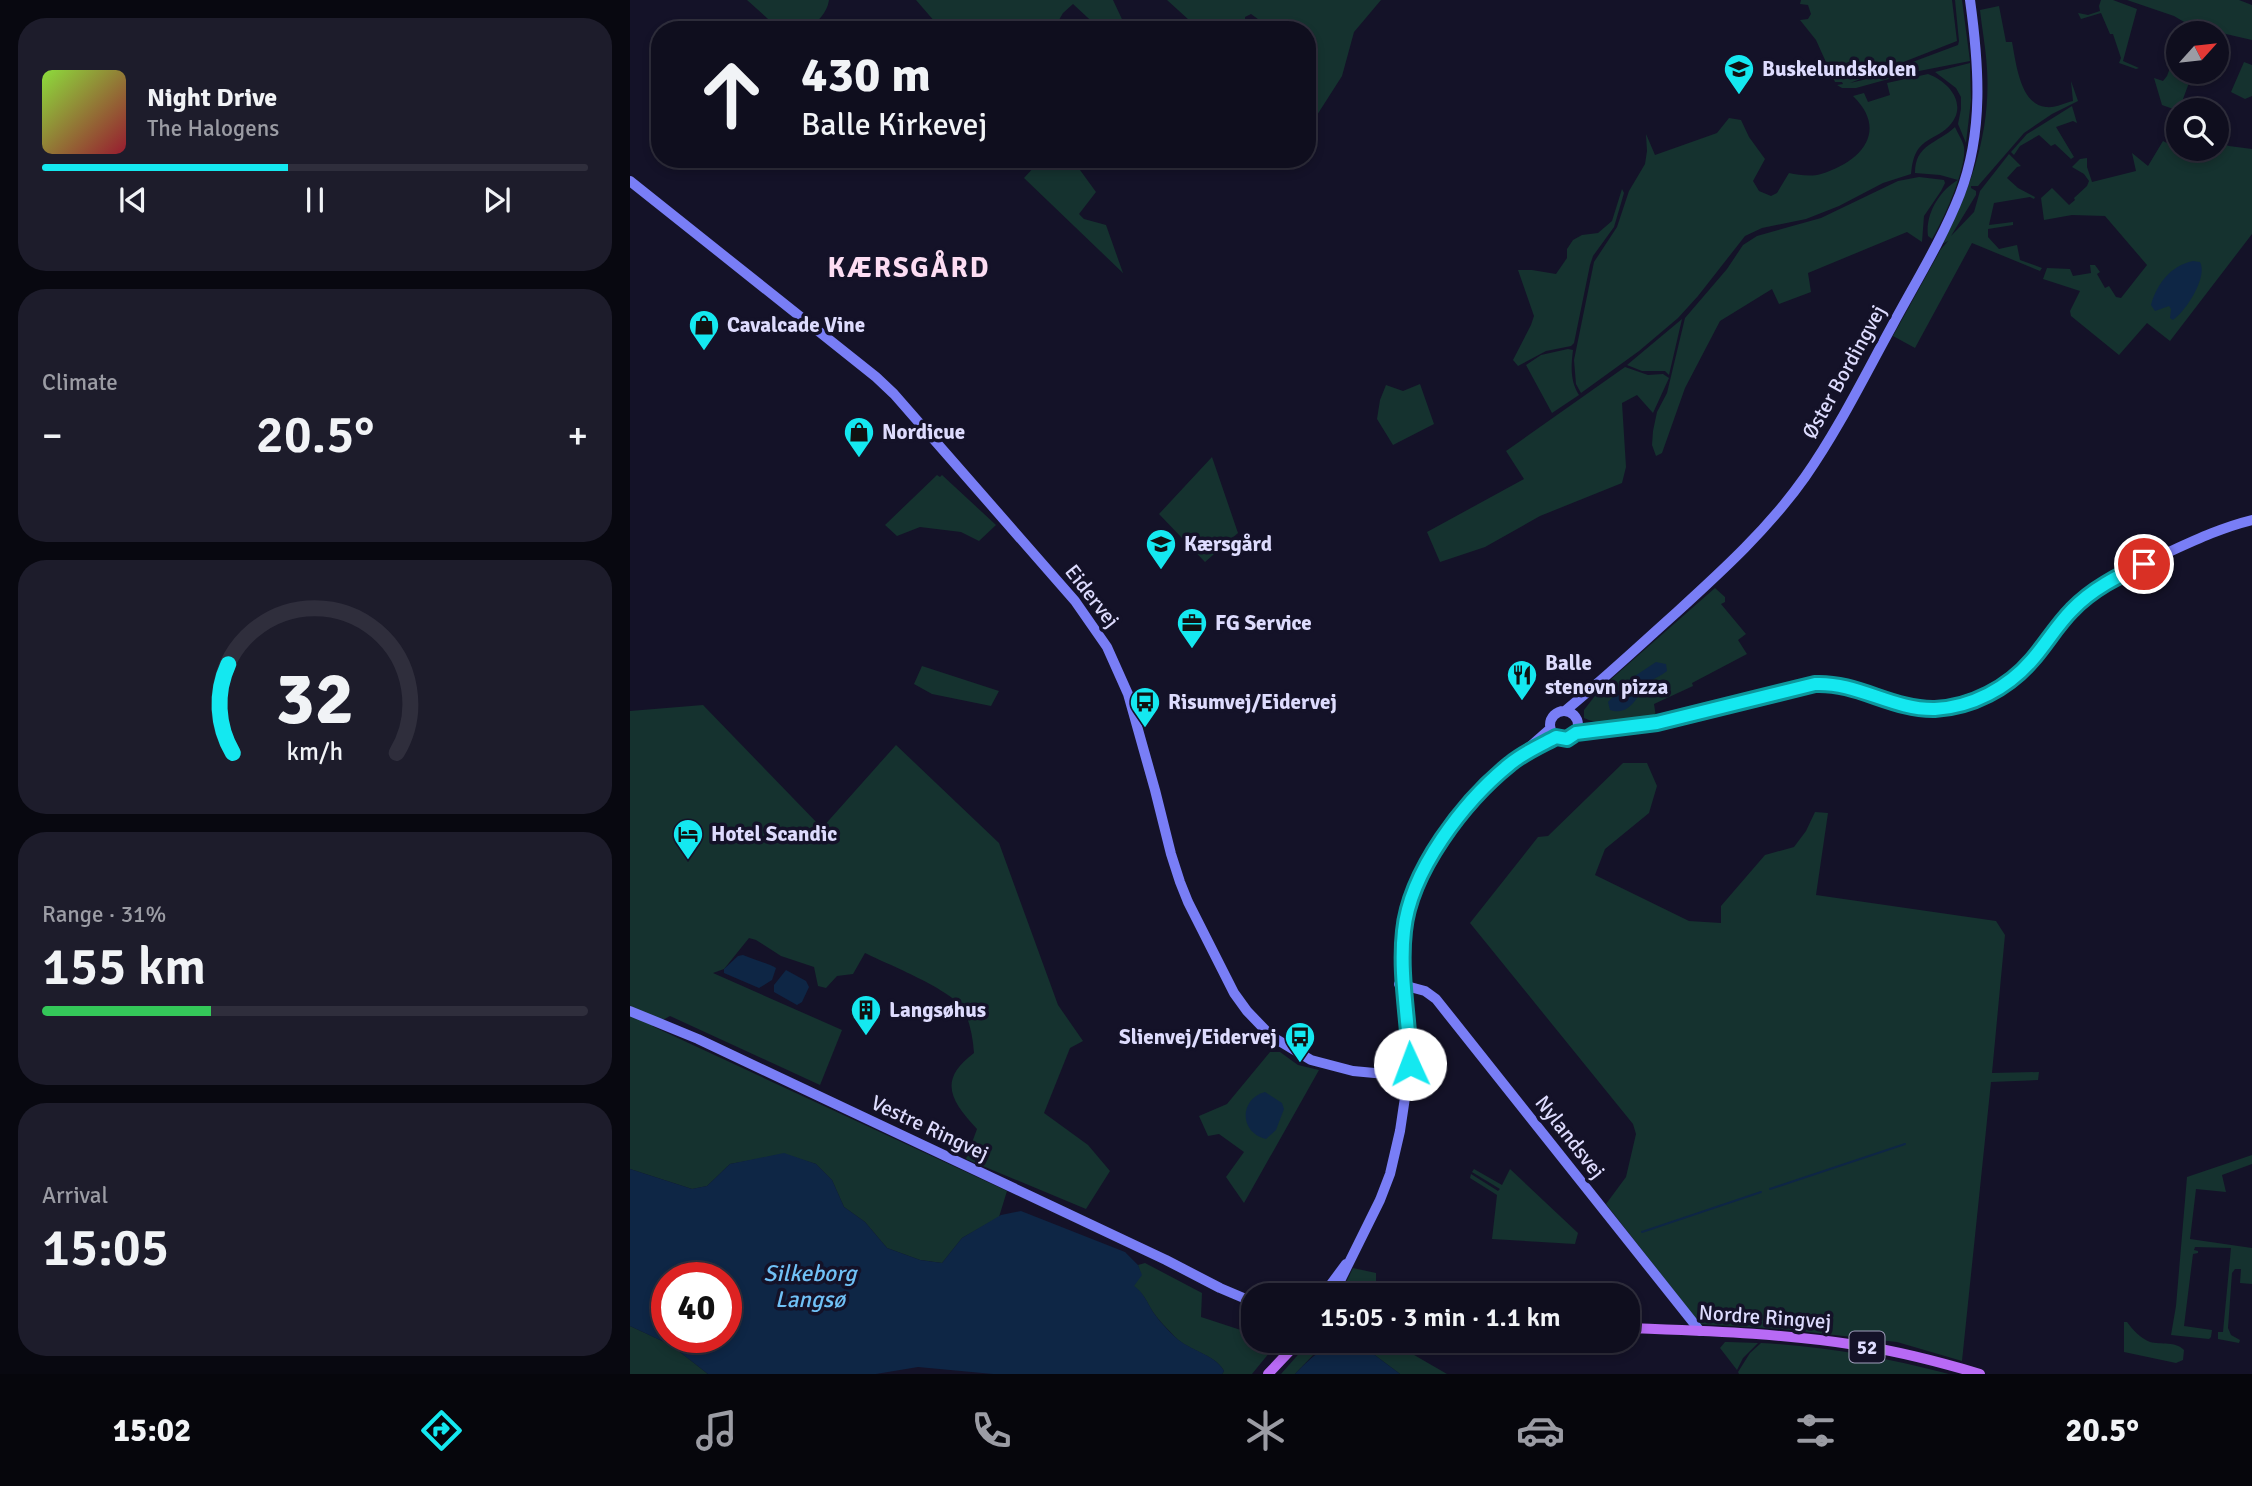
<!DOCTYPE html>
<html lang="en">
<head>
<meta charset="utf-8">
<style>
	body { margin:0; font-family:Signika,sans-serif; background:#1d1c2b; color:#f1f3f6; height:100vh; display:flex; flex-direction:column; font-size:26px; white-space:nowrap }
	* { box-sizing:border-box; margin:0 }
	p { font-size:23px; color:#9b9ca4 }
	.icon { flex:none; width:38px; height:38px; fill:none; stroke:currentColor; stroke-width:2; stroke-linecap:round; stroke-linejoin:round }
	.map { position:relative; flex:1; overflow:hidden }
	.details { display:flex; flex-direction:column; gap:18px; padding:18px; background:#080810; width:630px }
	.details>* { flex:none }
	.top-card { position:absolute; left:21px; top:21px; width:665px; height:147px; border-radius:28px; box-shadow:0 4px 10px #0003,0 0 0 2px #2f2e3c; background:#0f0e1e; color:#f1f3f6; overflow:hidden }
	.needle { width:46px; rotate:63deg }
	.fabs { position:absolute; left:1536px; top:21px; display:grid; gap:14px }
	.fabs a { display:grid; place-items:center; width:63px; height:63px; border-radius:50%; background:#0f0e1e; box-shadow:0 4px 10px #0003,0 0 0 2px #2f2e3c; font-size:35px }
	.speed { position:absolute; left:21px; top:1262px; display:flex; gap:14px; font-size:35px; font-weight:700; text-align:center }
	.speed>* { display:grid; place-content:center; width:91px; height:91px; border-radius:50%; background:#0f0e1e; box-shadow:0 4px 10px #0003,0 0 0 2px #2f2e3c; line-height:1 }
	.speed .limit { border:10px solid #d22; background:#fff; color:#111 }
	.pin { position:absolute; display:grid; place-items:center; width:60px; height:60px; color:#fff; margin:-30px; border:4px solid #fff; border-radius:50%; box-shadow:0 2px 7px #0007 }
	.me { position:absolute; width:77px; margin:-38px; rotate:358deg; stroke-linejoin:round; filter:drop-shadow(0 0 5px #0008) }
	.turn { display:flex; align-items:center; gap:24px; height:147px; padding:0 35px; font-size:32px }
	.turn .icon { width:91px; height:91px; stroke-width:2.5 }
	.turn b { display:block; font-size:49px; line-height:60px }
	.big { font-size:52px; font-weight:600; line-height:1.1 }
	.details .card { flex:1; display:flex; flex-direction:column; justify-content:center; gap:10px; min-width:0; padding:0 24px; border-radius:28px; background:#1d1c2b }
	.details .dial { align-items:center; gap:0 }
	.dial svg { height:182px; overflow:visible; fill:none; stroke:#2f2e3c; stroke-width:7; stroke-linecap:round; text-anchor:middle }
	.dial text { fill:#f1f3f6; stroke:none }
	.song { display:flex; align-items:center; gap:21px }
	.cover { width:84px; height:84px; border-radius:10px; background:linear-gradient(135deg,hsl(90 70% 55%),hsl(350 70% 35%)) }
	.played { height:7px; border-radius:4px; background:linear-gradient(90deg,#14e8f0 45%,#2f2e3c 45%) }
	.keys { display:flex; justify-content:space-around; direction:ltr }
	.heat { display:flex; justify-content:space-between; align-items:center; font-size:38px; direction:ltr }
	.charge { height:10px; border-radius:5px; background:linear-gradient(90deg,#34c759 31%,#2f2e3c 0) }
	.trip { position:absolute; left:611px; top:1283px; width:399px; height:70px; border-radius:28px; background:#0f0e1e; box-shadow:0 4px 10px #0003,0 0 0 2px #2f2e3c; font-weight:600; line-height:70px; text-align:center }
	.tab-bar { display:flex; height:112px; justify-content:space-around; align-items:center; background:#06060c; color:#9b9ca4 }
	.tab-bar .icon { width:49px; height:49px }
	.tab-bar .current { color:#14e8f0 }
	.tab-bar b { font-size:32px; color:#f1f3f6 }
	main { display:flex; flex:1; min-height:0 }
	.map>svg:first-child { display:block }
</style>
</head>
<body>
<main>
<section class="details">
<div class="card">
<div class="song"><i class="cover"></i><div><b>Night Drive</b><p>The Halogens</p></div></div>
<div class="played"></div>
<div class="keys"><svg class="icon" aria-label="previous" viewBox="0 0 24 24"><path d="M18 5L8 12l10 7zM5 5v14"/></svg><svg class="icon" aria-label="pause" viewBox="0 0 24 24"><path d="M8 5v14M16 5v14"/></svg><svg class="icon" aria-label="next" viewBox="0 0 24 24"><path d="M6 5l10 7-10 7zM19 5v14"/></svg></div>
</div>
<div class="card"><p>Climate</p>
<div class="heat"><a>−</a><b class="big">20.5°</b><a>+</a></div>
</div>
<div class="card dial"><svg viewBox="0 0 100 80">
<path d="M14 69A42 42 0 1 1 86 69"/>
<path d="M14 69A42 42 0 0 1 12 30" stroke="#14e8f0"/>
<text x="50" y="56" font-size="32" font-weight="700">32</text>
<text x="50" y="72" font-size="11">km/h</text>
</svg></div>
<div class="card"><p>Range · 31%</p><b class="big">155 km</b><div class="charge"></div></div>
<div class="card"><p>Arrival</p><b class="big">15:05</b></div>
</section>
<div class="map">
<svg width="1622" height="1374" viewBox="0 0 1622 1374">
	<rect width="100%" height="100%" fill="#141228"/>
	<path fill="#15322f" d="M117,0H199C197,14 187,21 178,30L148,28Z
		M286,0H483L497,30H471L443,4L433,13L426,25L411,23L394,30H312Z
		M537,0H751L724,32L712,76L680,126L677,123V30H643L621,14L615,17V30H570Z
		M1171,0H1322L1327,41L1220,83L1237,79L1328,45L1329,41L1325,0H1332L1340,61L1284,72L1226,88H1212L1207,85L1213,84L1212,82H1205L1186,40L1170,20L1178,19L1181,14L1178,5L1170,4Z
		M1471,0H1483L1507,9L1493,61L1509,68L1506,69L1489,63L1491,58L1483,34H1480L1471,13L1451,19L1448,13L1458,15L1470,11L1469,6Z
		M1497,0H1609L1622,5V40L1561,26L1544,16Z
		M1369,6L1376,42H1382C1386,62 1390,105 1416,107C1426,108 1434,103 1443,101L1441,81L1448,101L1422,114L1394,133L1348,186H1341V188L1346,191V195L1321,236L1344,212L1350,191L1379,154L1391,166L1387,167L1377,178L1388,188L1405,197L1404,199L1400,197L1364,203L1359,225L1383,222V225L1358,229V237L1369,249L1387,245L1390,260L1412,268L1410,271L1342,243L1285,348L1263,336L1311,249L1318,241L1312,244C1341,189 1361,132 1357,69C1356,49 1352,29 1350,10Z
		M1549,44V72H1563L1553,99L1552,106L1559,110L1549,111L1532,105L1524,78L1533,81L1537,76Z
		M1614,62L1622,65V96L1615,99L1601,92Z
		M1340,63L1341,100L1336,143L1328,124L1331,109V97L1326,88L1305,72Z
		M1298,74C1322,83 1340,108 1316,129C1308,136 1296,139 1289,148C1283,156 1282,165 1281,174L1253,183L1209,206L1176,219L1132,228L1115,236L1068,296L1048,318L1009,351L951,393L946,384L944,360L964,262L987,227L999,191L1015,164L1017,151L1016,134L1025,155L1087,133L1099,118L1111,120L1119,137L1135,159L1123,181L1129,191L1141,196L1147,193L1159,173C1169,175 1181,177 1191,174C1231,162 1259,131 1223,96L1234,93L1238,102L1260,95L1257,83Z
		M1442,106L1447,123L1443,121L1426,127L1444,157L1441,159L1425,144L1421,146L1409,135L1390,146L1384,155L1381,152L1397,134Z
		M1325,127C1327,132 1333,141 1334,147C1337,168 1313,221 1302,239L1298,236C1295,214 1310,190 1328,180L1310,175L1285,173C1285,144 1307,144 1325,127Z
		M1533,141L1554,152L1557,149H1587V142L1599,146L1622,149V234L1540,341L1517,323L1489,355L1441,316L1440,311L1450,291L1413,279L1417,268L1440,269L1443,276L1461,273L1460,265H1465L1470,272L1467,274L1475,288L1479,286L1486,297L1491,298L1517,265L1475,216L1442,215L1414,220L1411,198L1422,188L1439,205L1445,200L1444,198L1457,186L1459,181L1454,174L1442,167L1450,159L1457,158V167L1462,182L1506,171L1502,153L1518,166Z
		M400,159H442L466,192L449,214L454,219L476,225L493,273L394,178L405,166Z
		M1289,177L1314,180L1315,183L1311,191L1294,216L1292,242L1277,232L1178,273L1181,292L1149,304L1142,289L1090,321L1055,388L1032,453L1026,456L1022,445L1023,431L1027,412L1037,393L1055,318L1097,269L1113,245L1127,236L1191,218L1268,181Z
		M992,189L994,193L984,227L963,256L960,265L944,343L941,346L916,351L888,366L883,360L901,325L904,316L888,270H902L926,274L937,258V249L943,240L952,235L968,233L982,221Z
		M1052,319L1039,375L1035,371H1012L997,365Z
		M938,349L943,350C941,366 940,381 949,395L922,413L896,365L911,355Z
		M995,367L1018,375L1033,374L1039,378L1023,413L1007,395L992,403L996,467L992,483L910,516L855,547L810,562L797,532L894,479L876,451Z
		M790,384L804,424L763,445L747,419L750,400L756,385L773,391Z
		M582,457L608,533L575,562L529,514Z
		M307,475L310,477L312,475L366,525L349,541L331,532L290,527L267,536L255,525Z
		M1085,588L1095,597V602L1091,604L1116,634L1108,640L1117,654L1062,683L1063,686L1024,704L1026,717C1004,721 975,728 954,718V710L971,688Z
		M292,666L369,691L361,706L302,694L284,684Z
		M73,705L192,828L266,745L369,843L428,1005L453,1041L440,1048L414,1113L458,1145L480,1171L456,1209L336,1159L347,1129C320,1100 308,1080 344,1053C343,1038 340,1023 334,1010C323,990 257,964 235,953L223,974L207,976L196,988L188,986L184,967L151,956L126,940L119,938L94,969L83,973L212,1030L190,1085L40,1016L22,1026L377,1191L369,1217L332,1238L312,1263L290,1260L257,1248L235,1222L214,1207L202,1180L186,1164L154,1154L100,1164L77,1186L62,1189L0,1169V711Z
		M993,763H1017L1027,786L1019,813L975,849L965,875L1059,921L1091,923V906L1135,855L1164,847L1176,831L1185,812L1198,813L1186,895L1366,921L1375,935L1362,1073L1409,1072L1408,1080L1361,1082L1332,1361L1267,1342L1151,1329L1070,1324L976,1204L996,1177L1006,1134L1003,1124L840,923L908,837L918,836Z
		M640,1052H650L668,1065L689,1070L614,1203L596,1177L614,1152L589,1134L578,1136L569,1116L597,1104Z
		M1622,1155V1164L1592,1175L1596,1192L1566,1189L1560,1239L1622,1248V1284L1610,1283L1611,1269H1605L1602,1273L1598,1328L1601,1335L1610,1340L1609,1343L1588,1339V1332H1593L1601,1248L1565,1247L1564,1250L1568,1251V1253L1563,1254L1554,1326L1582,1330L1581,1337L1579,1339L1541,1335L1546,1306L1557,1177Z
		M844,1169L872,1185L880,1169L948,1233L945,1244L862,1239L867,1195L840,1178L841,1174L868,1191L870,1189L842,1172Z
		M515,1263L572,1293L571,1317L623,1334V1340L649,1341L622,1374H592L594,1371C585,1354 559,1351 545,1337C538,1329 529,1321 523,1312C516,1301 514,1293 503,1286L511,1275L508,1265Z
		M723,1268L746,1273V1289L753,1290V1295H712V1291Z
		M1494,1322H1497C1503,1330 1510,1338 1520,1342C1531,1345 1546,1341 1554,1350L1553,1360L1546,1363L1494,1352Z
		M0,1326L41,1345L78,1374H0Z
		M681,1340L760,1341L817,1374H770L738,1350L684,1354L665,1374H651Z
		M1095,1342H1098L1128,1343L1113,1358L1107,1370L1090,1348Z
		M1131,1343C1195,1346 1258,1358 1319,1374H1109L1108,1372L1120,1353Z"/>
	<path fill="#0e2645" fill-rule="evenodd" d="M1563,261L1570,262C1578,277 1556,311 1543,320L1540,318L1541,309L1539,306L1525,311L1521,305C1527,284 1540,266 1563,261Z
		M1026,662L1036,664L1037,671C1032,675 1027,677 1022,680C1007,692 1003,717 980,710L978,702L999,680Z
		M113,955C122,959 140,964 146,968L142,980L129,988L94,973V969L108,956Z
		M156,970L176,981L179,987L172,1002L167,1005L144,992V985Z
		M635,1092L652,1103L654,1109L646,1130L636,1139C609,1133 609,1099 635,1092Z
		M154,1153L186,1164L202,1180L214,1207L235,1222L257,1248L290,1260L312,1263L332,1238L371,1215L391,1211L495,1252L508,1265L512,1275L504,1286C514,1293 517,1302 523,1312C529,1321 538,1330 545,1337C560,1351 585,1354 594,1371L592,1374H363L288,1367L246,1374H78L41,1345L0,1326V1169L62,1189L77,1186L100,1164ZM37,1278H96V1337H37Z
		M721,1344L738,1350L770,1374H665C686,1353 690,1348 721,1344Z"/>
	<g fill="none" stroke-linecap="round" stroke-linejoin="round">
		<path stroke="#0e2645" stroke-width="2" d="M1140,1189L1275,1144
			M1012,1232L1131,1192"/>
		<path stroke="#797ef6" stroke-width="10" d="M0,181L246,377L264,394L445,601L477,647L498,694L525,790L541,854L550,882L558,902L604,993L617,1011L641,1036L681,1060L723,1071L777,1076
			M936,710C974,679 1010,645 1047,612C1093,570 1139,528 1175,477C1208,430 1234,377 1262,326C1285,283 1312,240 1330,194C1354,131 1349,65 1340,0
			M920 725a14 14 0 1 1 28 0a14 14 0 1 1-28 0Z
			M946,733L1027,723L1185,684C1236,681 1272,718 1326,706C1399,690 1404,641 1453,599C1475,580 1502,569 1528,557C1559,543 1589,528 1622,520
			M900,751L926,737
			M769,984L795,991L806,999L1070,1331
			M0,1011L68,1039L536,1260L590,1288L623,1302
			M693,1295L716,1264
			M703,1295L750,1200L760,1174L770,1131L780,1064L772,954L774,930L782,894L801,855L841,802L871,772L920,729"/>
		<path stroke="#b86af5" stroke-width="10" d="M998,1328C1074,1331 1151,1333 1226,1345C1268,1351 1310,1362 1350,1374
			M638,1374L670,1340"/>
	</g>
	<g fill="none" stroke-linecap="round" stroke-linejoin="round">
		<g stroke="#0d979c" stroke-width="18">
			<path id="route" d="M780,1064C779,1020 769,975 774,931C780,871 834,801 880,764C893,753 911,745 926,737L937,739L946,733L1027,723L1185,684C1228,682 1262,710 1305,709C1342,707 1378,688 1402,660C1416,644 1427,625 1442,610C1462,589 1488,576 1514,564"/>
		</g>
		<use href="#route" stroke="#14e8f0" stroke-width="12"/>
	</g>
	<defs>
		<g id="school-pin" transform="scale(1.575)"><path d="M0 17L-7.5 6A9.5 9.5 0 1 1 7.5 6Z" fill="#14e8f0" stroke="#141228"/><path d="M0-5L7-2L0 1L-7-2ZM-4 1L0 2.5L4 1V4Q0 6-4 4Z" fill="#111"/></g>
		<g id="shop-pin" transform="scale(1.575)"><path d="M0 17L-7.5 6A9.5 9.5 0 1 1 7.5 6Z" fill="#14e8f0" stroke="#141228"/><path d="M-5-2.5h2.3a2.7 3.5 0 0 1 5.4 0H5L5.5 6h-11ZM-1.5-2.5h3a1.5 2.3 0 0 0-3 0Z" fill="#111"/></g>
		<g id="office-pin" transform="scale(1.575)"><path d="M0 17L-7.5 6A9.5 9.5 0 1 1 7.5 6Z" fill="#14e8f0" stroke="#141228"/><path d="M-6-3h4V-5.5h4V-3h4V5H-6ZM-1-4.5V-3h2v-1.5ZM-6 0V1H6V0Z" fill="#111"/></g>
		<g id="restaurant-pin" transform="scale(1.575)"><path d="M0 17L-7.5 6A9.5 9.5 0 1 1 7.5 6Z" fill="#14e8f0" stroke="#141228"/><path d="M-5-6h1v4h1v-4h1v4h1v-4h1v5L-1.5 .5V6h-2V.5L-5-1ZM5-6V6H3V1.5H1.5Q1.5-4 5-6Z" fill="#111"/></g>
		<g id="bus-pin" transform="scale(1.575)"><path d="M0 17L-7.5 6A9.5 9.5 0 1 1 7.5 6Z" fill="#14e8f0" stroke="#141228"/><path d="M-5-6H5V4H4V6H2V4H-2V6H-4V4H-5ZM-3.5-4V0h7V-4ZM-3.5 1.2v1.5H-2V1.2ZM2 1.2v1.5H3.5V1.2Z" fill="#111"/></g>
		<g id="hotel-pin" transform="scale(1.575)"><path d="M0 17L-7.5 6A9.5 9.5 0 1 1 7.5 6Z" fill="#14e8f0" stroke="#141228"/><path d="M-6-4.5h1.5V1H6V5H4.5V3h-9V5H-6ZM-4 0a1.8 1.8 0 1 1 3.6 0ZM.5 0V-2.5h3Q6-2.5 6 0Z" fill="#111"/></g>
		<g id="building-pin" transform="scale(1.575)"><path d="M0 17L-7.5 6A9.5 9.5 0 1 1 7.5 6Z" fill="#14e8f0" stroke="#141228"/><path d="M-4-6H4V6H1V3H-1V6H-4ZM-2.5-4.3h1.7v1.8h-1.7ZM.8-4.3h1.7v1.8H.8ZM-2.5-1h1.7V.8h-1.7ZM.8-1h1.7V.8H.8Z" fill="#111"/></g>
	</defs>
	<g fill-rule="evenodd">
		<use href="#school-pin" x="1109" y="69"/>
		<use href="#shop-pin" x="74" y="325"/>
		<use href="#shop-pin" x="229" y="432"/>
		<use href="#school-pin" x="531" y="544"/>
		<use href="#office-pin" x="562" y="623"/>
		<use href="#restaurant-pin" x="892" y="675"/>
		<use href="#bus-pin" x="515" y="702"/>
		<use href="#hotel-pin" x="58" y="834"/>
		<use href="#building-pin" x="236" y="1010"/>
		<use href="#bus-pin" x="670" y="1037"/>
	</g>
	<g text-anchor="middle" stroke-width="7" stroke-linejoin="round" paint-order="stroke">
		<rect fill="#141228" stroke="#a19fbd" stroke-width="2" x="1219.5" y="1331.5" width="35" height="31" rx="5"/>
		<g font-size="19" font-weight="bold" fill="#dddbfd">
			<text x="1237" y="1354">52</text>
		</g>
		<g font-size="21" font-weight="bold" fill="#dddbfd" stroke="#141228" text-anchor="start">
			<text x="1132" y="76">Buskelundskolen</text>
			<text x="97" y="332">Cavalcade Vine</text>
			<text x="252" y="439">Nordicue</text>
			<text x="554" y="551">Kærsgård</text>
			<text x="585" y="630">FG Service</text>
			<text x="915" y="670">Balle<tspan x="915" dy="24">stenovn pizza</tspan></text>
			<text x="538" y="709">Risumvej/Eidervej</text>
			<text x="81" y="841">Hotel Scandic</text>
			<text x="259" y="1017">Langsøhus</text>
			<text x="647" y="1044" text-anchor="end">Slienvej/Eidervej</text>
		</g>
		<g font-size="21" fill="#dddbfd" stroke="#141228">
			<text transform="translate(1214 372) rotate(-61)" y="7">Øster Bordingvej</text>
			<text transform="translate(462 596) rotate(52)" y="7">Eidervej</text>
			<text transform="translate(300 1128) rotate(25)" y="7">Vestre Ringvej</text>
			<text transform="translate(940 1137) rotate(52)" y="7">Nylandsvej</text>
			<text transform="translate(1135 1317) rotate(4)" y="7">Nordre Ringvej</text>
		</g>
		<g font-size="23" font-style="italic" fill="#70c1f6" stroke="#141228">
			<text x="180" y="1281">Silkeborg<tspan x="180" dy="26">Langsø</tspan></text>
		</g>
		<g font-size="28" font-weight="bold" letter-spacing="2" fill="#fdddf3" stroke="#141228">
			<text x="279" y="277">KÆRSGÅRD</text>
		</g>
	</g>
</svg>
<div class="fabs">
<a><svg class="needle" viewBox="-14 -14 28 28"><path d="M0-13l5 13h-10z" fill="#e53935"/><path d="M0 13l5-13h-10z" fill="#9b9ca4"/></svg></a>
<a><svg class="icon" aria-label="search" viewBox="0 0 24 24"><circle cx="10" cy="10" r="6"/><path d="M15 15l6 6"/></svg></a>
</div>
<div class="speed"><div class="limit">40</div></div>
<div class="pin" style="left:1514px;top:564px;background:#d93025"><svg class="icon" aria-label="arrive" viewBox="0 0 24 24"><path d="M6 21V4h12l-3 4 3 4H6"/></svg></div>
<svg class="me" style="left:780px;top:1064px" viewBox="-20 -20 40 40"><circle r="19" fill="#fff"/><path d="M0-13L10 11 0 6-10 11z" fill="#14e8f0"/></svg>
<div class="trip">15:05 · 3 min · 1.1 km</div>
<div class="top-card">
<div class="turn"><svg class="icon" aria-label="ahead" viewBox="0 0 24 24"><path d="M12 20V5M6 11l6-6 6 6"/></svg><div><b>430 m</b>Balle Kirkevej</div></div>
</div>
</div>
</main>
<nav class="tab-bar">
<b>15:02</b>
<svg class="icon current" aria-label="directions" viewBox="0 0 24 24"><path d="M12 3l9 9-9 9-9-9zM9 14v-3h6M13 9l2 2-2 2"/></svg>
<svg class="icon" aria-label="music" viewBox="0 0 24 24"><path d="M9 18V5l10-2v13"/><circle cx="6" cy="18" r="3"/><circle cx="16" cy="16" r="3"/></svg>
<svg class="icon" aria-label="phone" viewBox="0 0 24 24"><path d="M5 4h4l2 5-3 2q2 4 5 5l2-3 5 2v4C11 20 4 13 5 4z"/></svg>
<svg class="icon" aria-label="climate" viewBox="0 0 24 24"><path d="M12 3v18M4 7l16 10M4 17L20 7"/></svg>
<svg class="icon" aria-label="car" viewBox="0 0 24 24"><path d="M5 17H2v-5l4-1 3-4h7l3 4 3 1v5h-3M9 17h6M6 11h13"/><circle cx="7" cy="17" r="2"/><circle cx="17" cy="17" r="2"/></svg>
<svg class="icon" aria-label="filters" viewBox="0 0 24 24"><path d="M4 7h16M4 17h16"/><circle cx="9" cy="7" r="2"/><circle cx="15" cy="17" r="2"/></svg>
<b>20.5°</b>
</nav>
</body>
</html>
